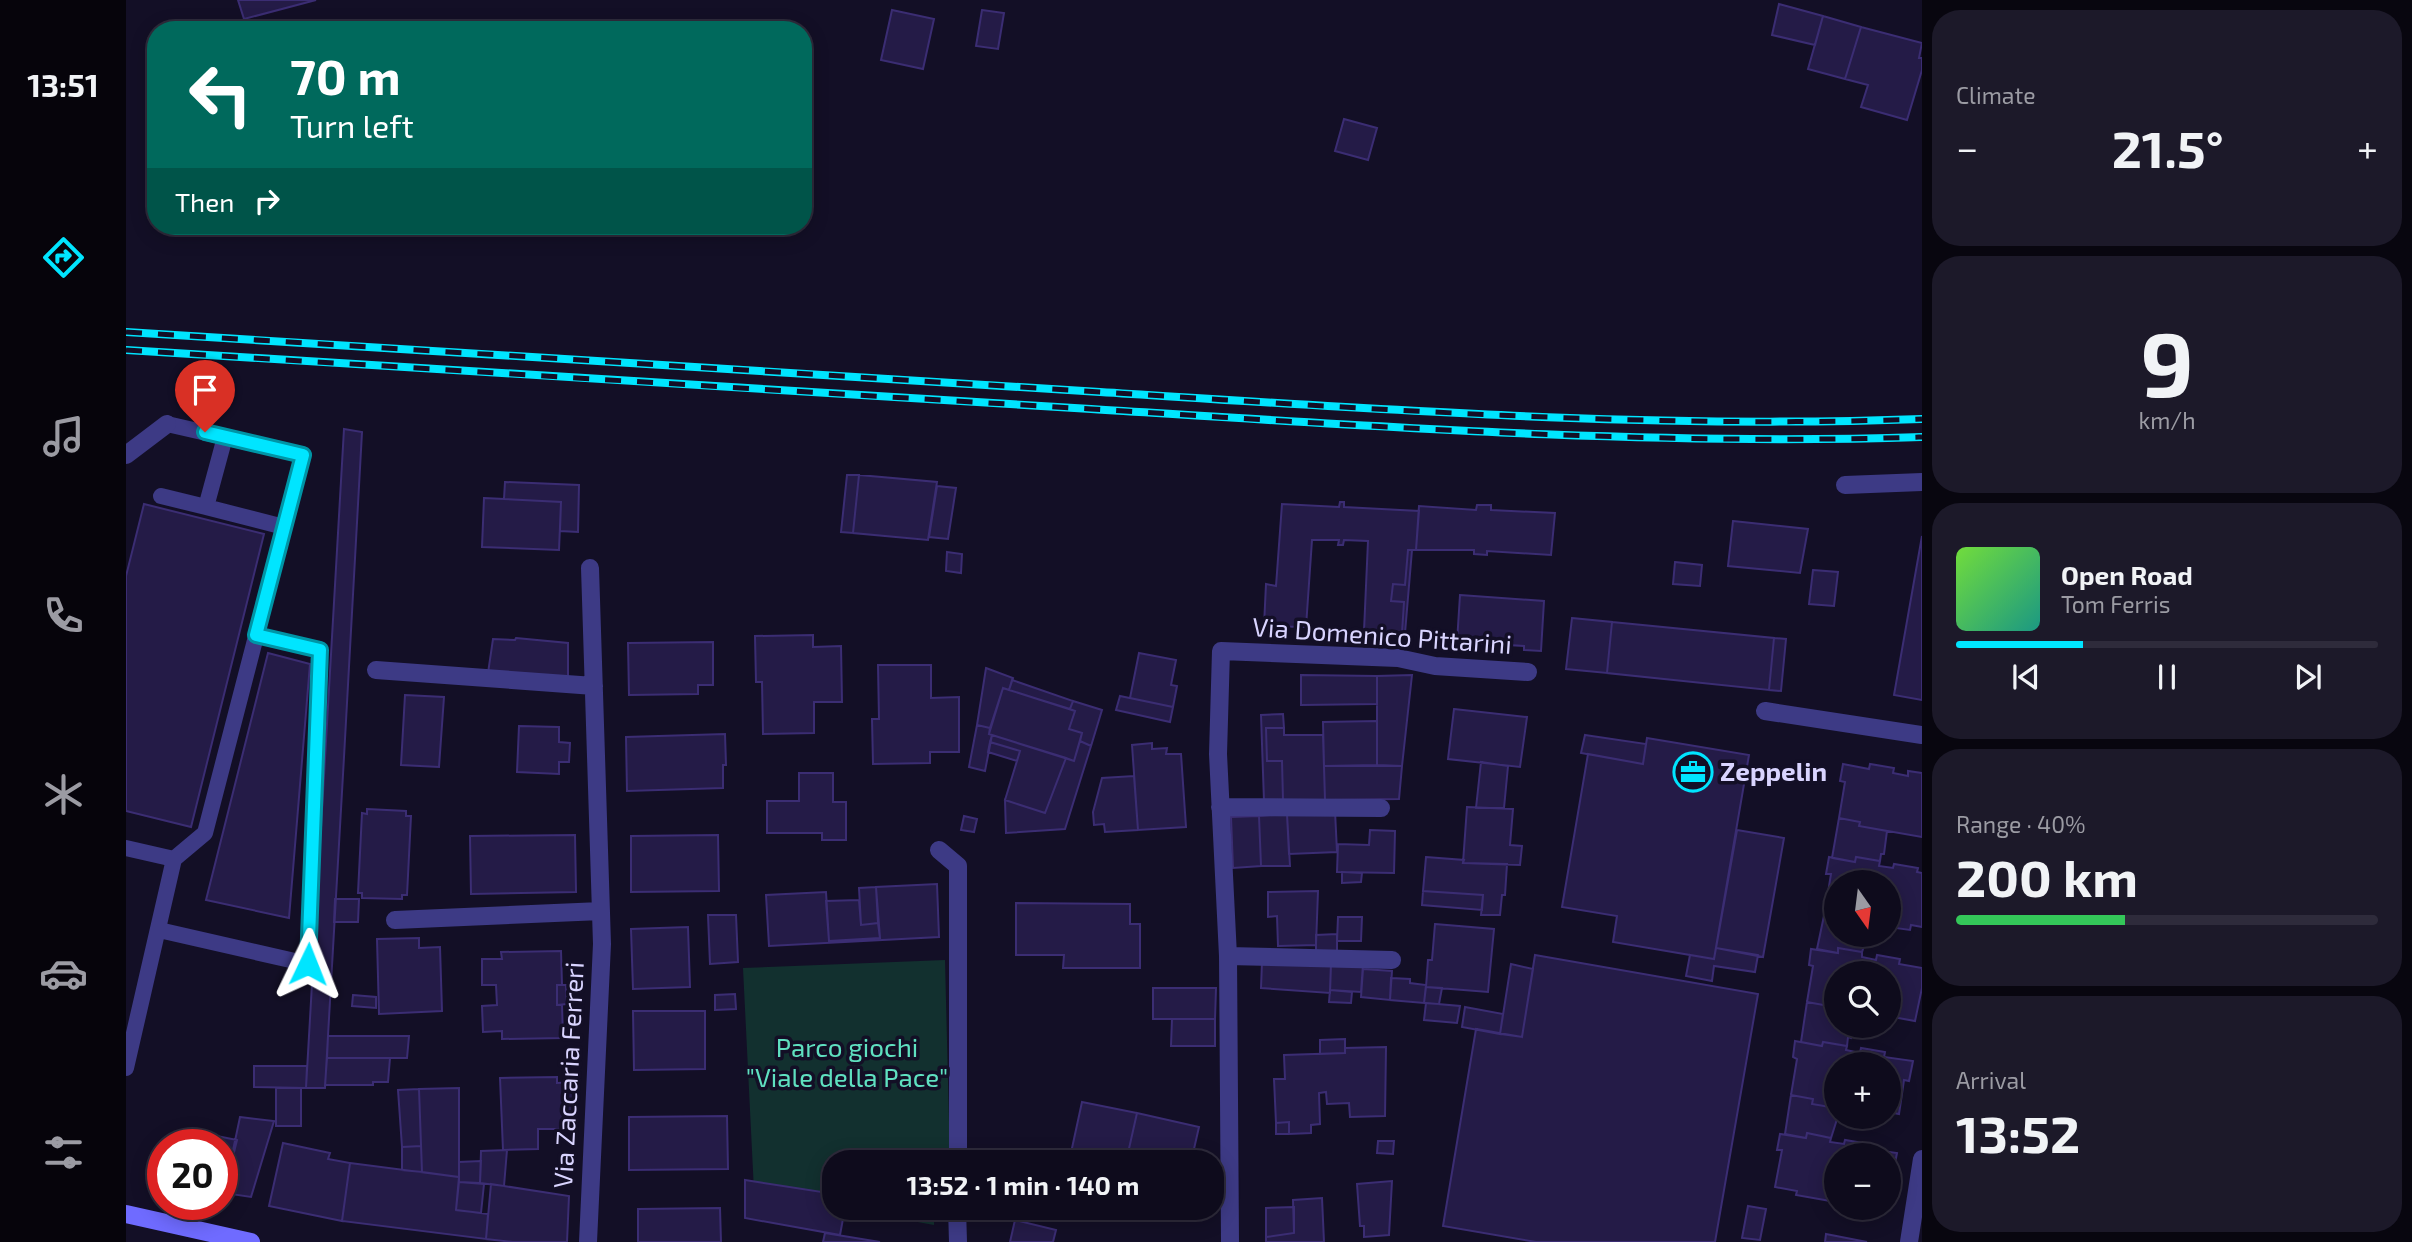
<!DOCTYPE html>
<html lang="en">
<head>
<meta charset="utf-8">
<style>
	body { margin:0; font-family:"Exo 2",sans-serif; background:#1c1929; color:#f1f3f6; height:100vh; display:flex; flex-direction:column; font-size:26px; white-space:nowrap }
	* { box-sizing:border-box; margin:0 }
	p { font-size:23px; color:#9b9ba3 }
	.icon { flex:none; width:38px; height:38px; fill:none; stroke:currentColor; stroke-width:2; stroke-linecap:round; stroke-linejoin:round }
	.map { position:relative; flex:1; overflow:hidden }
	.side { display:flex; flex-direction:column; gap:10px; padding:10px; background:#08060f; width:490px }
	.side>* { flex:none }
	.hud { position:absolute; left:21px; top:21px; width:665px; height:214px; border-radius:28px; box-shadow:0 4px 18px #0003,0 0 0 2px #2e2b3b; background:#00695c; color:#fff; overflow:hidden }
	.needle { width:46px; rotate:166deg }
	.buttons { position:absolute; left:1698px; top:870px; display:grid; gap:14px }
	.buttons a { display:grid; place-items:center; width:77px; height:77px; border-radius:50%; background:#0e0b1c; box-shadow:0 4px 18px #0003,0 0 0 2px #2e2b3b; font-size:35px }
	.speed { position:absolute; left:21px; top:1129px; display:flex; gap:14px; font-size:35px; font-weight:700; text-align:center }
	.speed>* { display:grid; place-content:center; width:91px; height:91px; border-radius:50%; background:#0e0b1c; box-shadow:0 4px 18px #0003,0 0 0 2px #2e2b3b; line-height:1 }
	.speed .limit { border:10px solid #d22; background:#fff; color:#111 }
	.pin { position:absolute; display:grid; place-items:center; width:60px; height:60px; color:#fff; margin:-72px -30px; border-radius:50% 50% 50% 0; rotate:-45deg; box-shadow:0 0 7px #0007 }
	.pin .icon { rotate:45deg }
	.me { position:absolute; width:77px; margin:-38px; rotate:2deg; stroke-linejoin:round; filter:drop-shadow(0 0 5px #0008) }
	.turn { display:flex; align-items:center; gap:24px; height:147px; padding:0 28px; font-size:32px }
	.turn .icon { width:91px; height:91px; stroke-width:2.5 }
	.turn b { display:block; font-size:49px; line-height:60px }
	.then { display:flex; align-items:center; height:66px; padding:0 28px; background:#0003; gap:14px; font-size:26px }
	.big { font-size:52px; font-weight:700; line-height:1.1 }
	.side .widget { flex:1; display:flex; flex-direction:column; justify-content:center; gap:10px; min-width:0; padding:0 24px; border-radius:28px; background:#1c1929 }
	.side .dial { align-items:center; gap:0 }
	.dial b { font-size:91px; line-height:1 }
	.song { display:flex; align-items:center; gap:21px }
	.cover { width:84px; height:84px; border-radius:10px; background:linear-gradient(135deg,hsl(100 70% 55%),hsl(170 70% 35%)) }
	.played { height:7px; border-radius:4px; background:linear-gradient(90deg,#00e5ff 30%,#2e2b3b 30%) }
	.keys { display:flex; justify-content:space-around; direction:ltr }
	.heat { display:flex; justify-content:space-between; align-items:center; font-size:38px; direction:ltr }
	.charge { height:10px; border-radius:5px; background:linear-gradient(90deg,#34c759 40%,#2e2b3b 0) }
	.trip { position:absolute; left:696px; top:1150px; width:402px; height:70px; border-radius:28px; background:#0e0b1c; box-shadow:0 4px 18px #0003,0 0 0 2px #2e2b3b; font-weight:700; line-height:70px; text-align:center }
	main { display:flex; flex:1; min-height:0 }
	.tab-bar { display:flex; flex-direction:column; width:126px; justify-content:space-around; align-items:center; background:#06040b; color:#9b9ba3 }
	.tab-bar .icon { width:49px; height:49px }
	.tab-bar .on { color:#00e5ff }
	.tab-bar b { font-size:32px; color:#f1f3f6 }
	.map>svg:first-child { display:block }
</style>
</head>
<body>
<main>
<nav class="tab-bar">
<b>13:51</b>
<svg class="icon on" aria-label="directions" viewBox="0 0 24 24"><path d="M12 3l9 9-9 9-9-9zM9 14v-3h6M13 9l2 2-2 2"/></svg>
<svg class="icon" aria-label="music" viewBox="0 0 24 24"><path d="M9 18V5l10-2v13"/><circle cx="6" cy="18" r="3"/><circle cx="16" cy="16" r="3"/></svg>
<svg class="icon" aria-label="phone" viewBox="0 0 24 24"><path d="M5 4h4l2 5-3 2q2 4 5 5l2-3 5 2v4C11 20 4 13 5 4z"/></svg>
<svg class="icon" aria-label="climate" viewBox="0 0 24 24"><path d="M12 3v18M4 7l16 10M4 17L20 7"/></svg>
<svg class="icon" aria-label="car" viewBox="0 0 24 24"><path d="M5 17H2v-5l4-1 3-4h7l3 4 3 1v5h-3M9 17h6M6 11h13"/><circle cx="7" cy="17" r="2"/><circle cx="17" cy="17" r="2"/></svg>
<svg class="icon" aria-label="filters" viewBox="0 0 24 24"><path d="M4 7h16M4 17h16"/><circle cx="9" cy="7" r="2"/><circle cx="15" cy="17" r="2"/></svg>
</nav>
<div class="map">
<svg width="1796" height="1242" viewBox="0 0 1796 1242">
	<rect width="100%" height="100%" fill="#130f26"/>
	<path fill="#12302f" d="M819,960L824,1162H709V1206L628,1191L617,968Z
		M715,1208H808V1225Z"/>
	<path fill="#241b47" stroke="#3b2d73" stroke-width="2" d="M112,0H190L118,19Z
		M1653,4L1697,16L1689,45L1646,35Z
		M766,10L808,19L797,69L755,60Z
		M856,10L878,13L872,49L850,46Z
		M1697,16L1735,27L1719,79L1682,69Z
		M1735,27L1796,43L1793,58H1796V70L1781,120L1735,107L1742,85L1719,79Z
		M1218,119L1251,128L1242,160L1209,151Z
		M218,429L236,432L218,757L199,1088H180Z
		M721,475H733L727,533L715,532Z
		M733,475L811,482L802,540L727,533Z
		M379,482L453,485L452,532L434,531L435,502L378,499Z
		M811,486L830,488L822,539L803,537Z
		M358,498L435,502L433,550L356,547Z
		M1214,502H1218V507L1293,511L1290,550H1282L1279,585L1267,584L1265,601L1278,602L1276,633L1238,631L1242,541L1218,540L1217,545H1212L1213,540H1186L1180,627L1138,626L1140,584L1150,586L1156,504L1213,507Z
		M18,504L138,534L65,827L0,811V576Z
		M1351,505H1365V510L1429,513L1425,555L1361,551V555L1348,554V550H1290L1293,506L1350,510Z
		M1607,521L1682,529L1674,573L1602,566Z
		M1796,536V700L1768,695Z
		M1282,550H1286L1279,633H1276L1278,602L1265,601L1267,584L1279,585Z
		M821,552L836,554L835,573L820,571Z
		M1549,562L1576,565L1574,586L1547,584Z
		M1687,570L1712,572L1708,606L1683,604Z
		M1334,595L1418,601L1415,651L1398,650V646L1331,642Z
		M1446,618L1486,622L1481,673L1440,669Z
		M1486,622L1648,638L1643,690L1481,673Z
		M687,635V647L715,646L716,702H688V733L637,734L636,682H630L629,636Z
		M390,638L442,643V678L362,673L367,639L389,640Z
		M1648,638L1660,639L1655,691L1643,690Z
		M587,642V685H572V694L503,695L502,643Z
		M142,653L184,664L163,918L80,900Z
		M1013,653L1050,660L1045,685L1051,686L1047,707L1004,698Z
		M752,665H805V698L833,697V752H804V763L747,764L746,719H753Z
		M860,668L887,678L883,690L877,688L864,728L851,725Z
		M1175,675L1251,676V704L1175,705Z
		M1286,675L1276,766L1251,765V676Z
		M886,680L947,701L944,709L883,690Z
		M877,688L949,711L943,729L956,733L948,761L863,734Z
		M279,695L318,697L313,767L275,765Z
		M994,696L1047,707L1044,722L990,710Z
		M947,701L976,710L965,746L954,741L956,733L943,729L949,711L944,709Z
		M1328,709L1401,717L1394,767L1322,759Z
		M1157,714L1158,728H1140L1141,761H1156L1157,800L1138,801L1135,715Z
		M1251,721V765L1198,766L1197,722Z
		M851,725L864,728L863,734L866,735L859,771L843,767Z
		M393,726L433,727V742L444,743L443,762H433V774L391,772Z
		M1140,728H1158V735H1197L1199,800H1157L1156,761H1141Z
		M599,734L600,765H597V788L501,791L500,737Z
		M866,735L940,758L919,813L879,800L894,751L864,742Z
		M1459,735L1520,744L1517,764L1455,753Z
		M1521,738L1623,755L1588,959L1487,942L1491,916L1436,907L1462,754L1517,764Z
		M954,741L965,746L939,829L880,833L879,800L919,813L940,758L948,761Z
		M864,742L894,751L891,761L862,752Z
		M1026,743V749L1041,748L1040,754H1055L1060,827L1012,830L1006,745Z
		M1355,762L1382,766L1378,808H1350Z
		M1717,764L1743,769L1744,764L1768,768L1767,773L1782,776V771L1796,773V837L1733,826L1734,822L1713,818L1719,782L1714,781Z
		M1198,766H1276L1273,799L1199,800Z
		M673,773H707V802H720V840H696V833H641V801H673Z
		M1008,776L1012,830L979,832L978,824L968,825L967,812L976,778Z
		M1341,807L1387,809L1384,845L1396,846L1394,865L1337,863Z
		M241,809L280,811V816H285L281,895H276V899L236,898V893H232L236,813L241,814Z
		M1209,811L1211,852L1163,854L1161,814Z
		M1161,814L1164,866H1135L1133,816Z
		M838,816L851,819L848,832L835,830Z
		M1133,816L1135,866L1107,868L1105,817Z
		M1713,818L1734,822L1733,826L1761,831L1758,854H1755L1754,861L1730,857L1729,862L1706,858Z
		M1244,830L1269,831L1268,873L1211,872L1212,844L1243,845Z
		M1611,830L1658,838L1637,957L1590,948Z
		M449,835L450,892L345,894L344,836Z
		M592,835L593,891L505,892V836Z
		M1300,857L1338,860L1337,863L1381,864L1379,895H1376L1374,915H1355L1357,895L1297,891Z
		M1703,857L1729,862L1730,857L1754,861L1753,866L1767,868L1768,864L1792,868L1791,872L1796,873V927L1785,925L1784,930L1762,927V882H1710V913L1699,911L1705,874H1700Z
		M1216,872L1236,873L1235,882L1216,883Z
		M811,884L813,937L643,946L640,895L700,892L703,941L754,938L750,887Z
		M750,887L752,923L735,925L733,888Z
		M1192,891L1190,945L1152,946L1151,916L1142,917V892Z
		M1297,891L1357,895L1356,910L1296,905Z
		M209,899H233L232,922H208Z
		M733,900L735,925L752,923L754,938L703,941L700,901Z
		M890,903L1004,904V924H1014V968H937L938,955H890Z
		M1699,911L1710,913V934H1742L1736,952L1712,948V953L1691,949Z
		M582,915H610L612,962L584,964Z
		M1212,917H1236L1235,941H1211Z
		M1309,924L1368,929L1362,992L1300,987L1302,960H1306Z
		M562,927L564,987L507,989L505,929Z
		M1211,934V952L1190,951V935Z
		M293,938V948L314,947L316,1011L253,1014L251,939Z
		M1590,948L1632,955L1629,972L1588,966L1586,981L1560,976L1564,955L1588,959Z
		M1712,948L1736,952V957L1750,960L1751,955L1774,959L1773,964L1796,968V988L1789,1021L1767,1017L1766,1021H1762V973H1710V1012L1702,1010L1703,1006L1681,1002L1687,966L1683,965L1685,949L1712,953Z
		M435,951L436,985H431V1005H436L437,1038L376,1039V1031L357,1032L356,1006L371,1005L370,985H356V959H376L375,952Z
		M1409,955L1632,994L1589,1242H1410L1317,1226L1350,1029L1396,1037Z
		M1136,962L1205,965L1204,993L1135,988Z
		M1205,963L1237,964L1235,992L1204,990Z
		M1385,964L1407,969L1396,1037L1374,1034Z
		M1237,969L1266,971L1264,1000L1235,997Z
		M1265,978L1284,979V983L1300,985L1298,1003L1264,1000Z
		M431,985H440L441,1004L431,1005Z
		M1300,987L1316,988L1313,1004L1298,1003Z
		M1027,988H1090L1089,1019H1027Z
		M1204,990L1226,992L1225,1003L1203,1002Z
		M609,994L610,1009L589,1010V995Z
		M227,995L250,997V1008L226,1006Z
		M1681,1002L1703,1006L1702,1010L1710,1012V1026H1727L1725,1038L1722,1037L1721,1046L1697,1042L1696,1046L1675,1042Z
		M1300,1003L1334,1006L1331,1023L1298,1020Z
		M1339,1007L1377,1014L1374,1034L1336,1027Z
		M507,1011H579V1069L508,1070Z
		M1046,1019H1089V1046H1045Z
		M202,1036H283L281,1058H201Z
		M1219,1039V1053L1194,1054V1040Z
		M1669,1041L1696,1046L1697,1042L1721,1046L1720,1050L1734,1053L1735,1048L1759,1052L1758,1057L1787,1061L1783,1081L1778,1080L1773,1114L1762,1112V1064H1710V1108L1686,1104L1687,1099L1665,1095L1671,1059L1667,1057Z
		M1260,1047L1259,1116L1224,1117L1223,1103L1201,1104L1200,1092L1193,1093L1194,1124L1185,1125V1133L1163,1134V1122L1150,1123L1148,1079H1159L1158,1055L1219,1053V1048Z
		M201,1058H264L262,1082H247V1085H199Z
		M128,1066H181L180,1088L128,1087Z
		M431,1077V1083L450,1082V1129H412V1149L377,1150L374,1078Z
		M150,1088H175V1126H150Z
		M333,1088V1177L296,1172L293,1089Z
		M293,1089L295,1146L276,1147L272,1090Z
		M1665,1095L1687,1099L1686,1104L1710,1108V1116H1712L1705,1138L1681,1133L1680,1138L1659,1134Z
		M956,1102L1011,1113L1000,1162H943Z
		M1011,1113L1073,1127L1065,1162H1000Z
		M601,1116L602,1169L503,1170V1117Z
		M114,1117L148,1121L125,1197L98,1193Z
		M1163,1122V1134H1150V1123Z
		M61,1130L111,1140L98,1193L96,1192V1144H58Z
		M1681,1133L1705,1138L1704,1142L1718,1144L1719,1140L1743,1144L1742,1149L1771,1153L1767,1173L1763,1172L1762,1175V1155H1710V1202L1670,1195L1671,1191L1649,1187L1656,1150H1651L1654,1134L1680,1138Z
		M1252,1141H1268L1267,1154L1251,1153Z
		M157,1143L204,1153L202,1159L224,1163L216,1221L143,1206Z
		M295,1146L296,1172L276,1170V1147Z
		M381,1150L378,1186L354,1183L355,1151Z
		M355,1161L354,1183L333,1182V1162Z
		M224,1163L333,1177L330,1210L362,1214L360,1239L216,1221Z
		M619,1180L709,1194V1208H719L714,1235L619,1218Z
		M1266,1181L1263,1235L1238,1237V1226H1234L1231,1184Z
		M333,1182L358,1184L355,1213L330,1210Z
		M365,1184L443,1196L441,1242H387L360,1239Z
		M1196,1198L1198,1242H1140V1237L1168,1233L1167,1200Z
		M1622,1206L1640,1209L1634,1240L1616,1238Z
		M1168,1207V1233L1140,1237V1208Z
		M594,1208L595,1242H512V1209Z
		M889,1220L930,1230L927,1242H884Z
		M699,1233L754,1242H697Z
		M1700,1234L1741,1242H1699Z"/>
	<g fill="none" stroke-linecap="round" stroke-linejoin="round">
		<path stroke="#3d3a85" stroke-width="16" d="M41,424L177,455L79,833L48,859
			M99,437L80,507L158,527
			M35,496L80,507
			M0,848L48,859L0,1068
			M33,930L182,964L194,650L130,635"/>
		<path stroke="#3d3a85" stroke-width="18" d="M0,455L41,424
			M1719,485L1796,482
			M250,670L468,686
			M1639,711L1796,735
			M1094,807L1255,808
			M813,850L832,866V1162
			M269,920L475,911
			M1102,956L1266,960
			M831,1208L832,1242
			M462,1242L476,944L464,568
			M1104,1242L1102,956L1092,754L1095,651L1272,658L1309,666L1402,672
			M1783,1242L1796,1159"/>
		<path stroke="#6f6bff" stroke-width="18" d="M0,1214L125,1242"/>
		<g stroke="#00e5ff" stroke-width="8">
			<path id="rail" d="M0,332C325,352 650,372 974,392C1248,409 1522,429 1796,419
				M0,350C322,370 644,390 965,409C1242,426 1519,446 1796,437"/>
		</g>
		<use href="#rail" stroke="#130f26" stroke-width="5" stroke-dasharray="16" stroke-linecap="butt"/>
	</g>
	<g fill="none" stroke-linecap="round" stroke-linejoin="round">
		<g stroke="#0095a6" stroke-width="18">
			<path id="route" d="M79,432L177,455L130,635L194,650L182,964"/>
		</g>
		<use href="#route" stroke="#00e5ff" stroke-width="12"/>
	</g>
	<defs>
		<g id="office-ring" transform="scale(2.0125)"><circle r="9.5" fill="#130f26" stroke="#00e5ff" stroke-width="1.5"/><path d="M-6-3h4V-5.5h4V-3h4V5H-6ZM-1-4.5V-3h2v-1.5ZM-6 0V1H6V0Z" fill="#00e5ff"/></g>
	</defs>
	<g fill-rule="evenodd">
		<use href="#office-ring" x="1567" y="772"/>
	</g>
	<g text-anchor="middle" stroke-width="7" stroke-linejoin="round" paint-order="stroke">
		<g font-size="26" fill="#d9d4ff" stroke="#130f26">
			<text transform="translate(1256 636) rotate(4)" y="9">Via Domenico Pittarini</text>
			<text transform="translate(443 1075) rotate(-87)" y="9">Via Zaccaria Ferreri</text>
		</g>
		<g font-size="26" font-weight="bold" fill="#d9d4ff" stroke="#130f26" text-anchor="start">
			<text x="1594" y="781">Zeppelin</text>
		</g>
		<g font-size="26" fill="#5fe0c0" stroke="#130f26">
			<text x="721" y="1057">Parco giochi<tspan x="721" dy="30">"Viale della Pace"</tspan></text>
		</g>
	</g>
</svg>
<div class="buttons">
<a><svg class="needle" viewBox="-14 -14 28 28"><path d="M0-13l5 13h-10z" fill="#e53935"/><path d="M0 13l5-13h-10z" fill="#9b9ba3"/></svg></a>
<a><svg class="icon" aria-label="search" viewBox="0 0 24 24"><circle cx="10" cy="10" r="6"/><path d="M15 15l6 6"/></svg></a>
<a>+</a>
<a>−</a>
</div>
<div class="speed"><div class="limit">20</div></div>
<div class="pin" style="left:79px;top:432px;background:#d93025"><svg class="icon" aria-label="arrive" viewBox="0 0 24 24"><path d="M6 21V4h12l-3 4 3 4H6"/></svg></div>
<svg class="me" style="left:182px;top:964px" viewBox="-20 -20 40 40"><path d="M0-17L14 15 0 8-14 15z" fill="#00e5ff" stroke="#fff" stroke-width="4"/></svg>
<div class="trip">13:52 · 1 min · 140 m</div>
<div class="hud">
<div class="turn"><svg class="icon" aria-label="left" viewBox="0 0 24 24"><path d="M17 20v-9H6M10 6l-5 5 5 5"/></svg><div><b>70 m</b>Turn left</div></div>
<div class="then">Then<svg class="icon" aria-label="right" viewBox="0 0 24 24"><path d="M7 20v-9h11M14 6l5 5-5 5"/></svg></div>
</div>
</div>
<section class="side">
<div class="widget"><p>Climate</p>
<div class="heat"><a>−</a><b class="big">21.5°</b><a>+</a></div>
</div>
<div class="widget dial"><b>9</b><p>km/h</p></div>
<div class="widget">
<div class="song"><i class="cover"></i><div><b>Open Road</b><p>Tom Ferris</p></div></div>
<div class="played"></div>
<div class="keys"><svg class="icon" aria-label="previous" viewBox="0 0 24 24"><path d="M18 5L8 12l10 7zM5 5v14"/></svg><svg class="icon" aria-label="pause" viewBox="0 0 24 24"><path d="M8 5v14M16 5v14"/></svg><svg class="icon" aria-label="next" viewBox="0 0 24 24"><path d="M6 5l10 7-10 7zM19 5v14"/></svg></div>
</div>
<div class="widget"><p>Range · 40%</p><b class="big">200 km</b><div class="charge"></div></div>
<div class="widget"><p>Arrival</p><b class="big">13:52</b></div>
</section>
</main>
</body>
</html>
